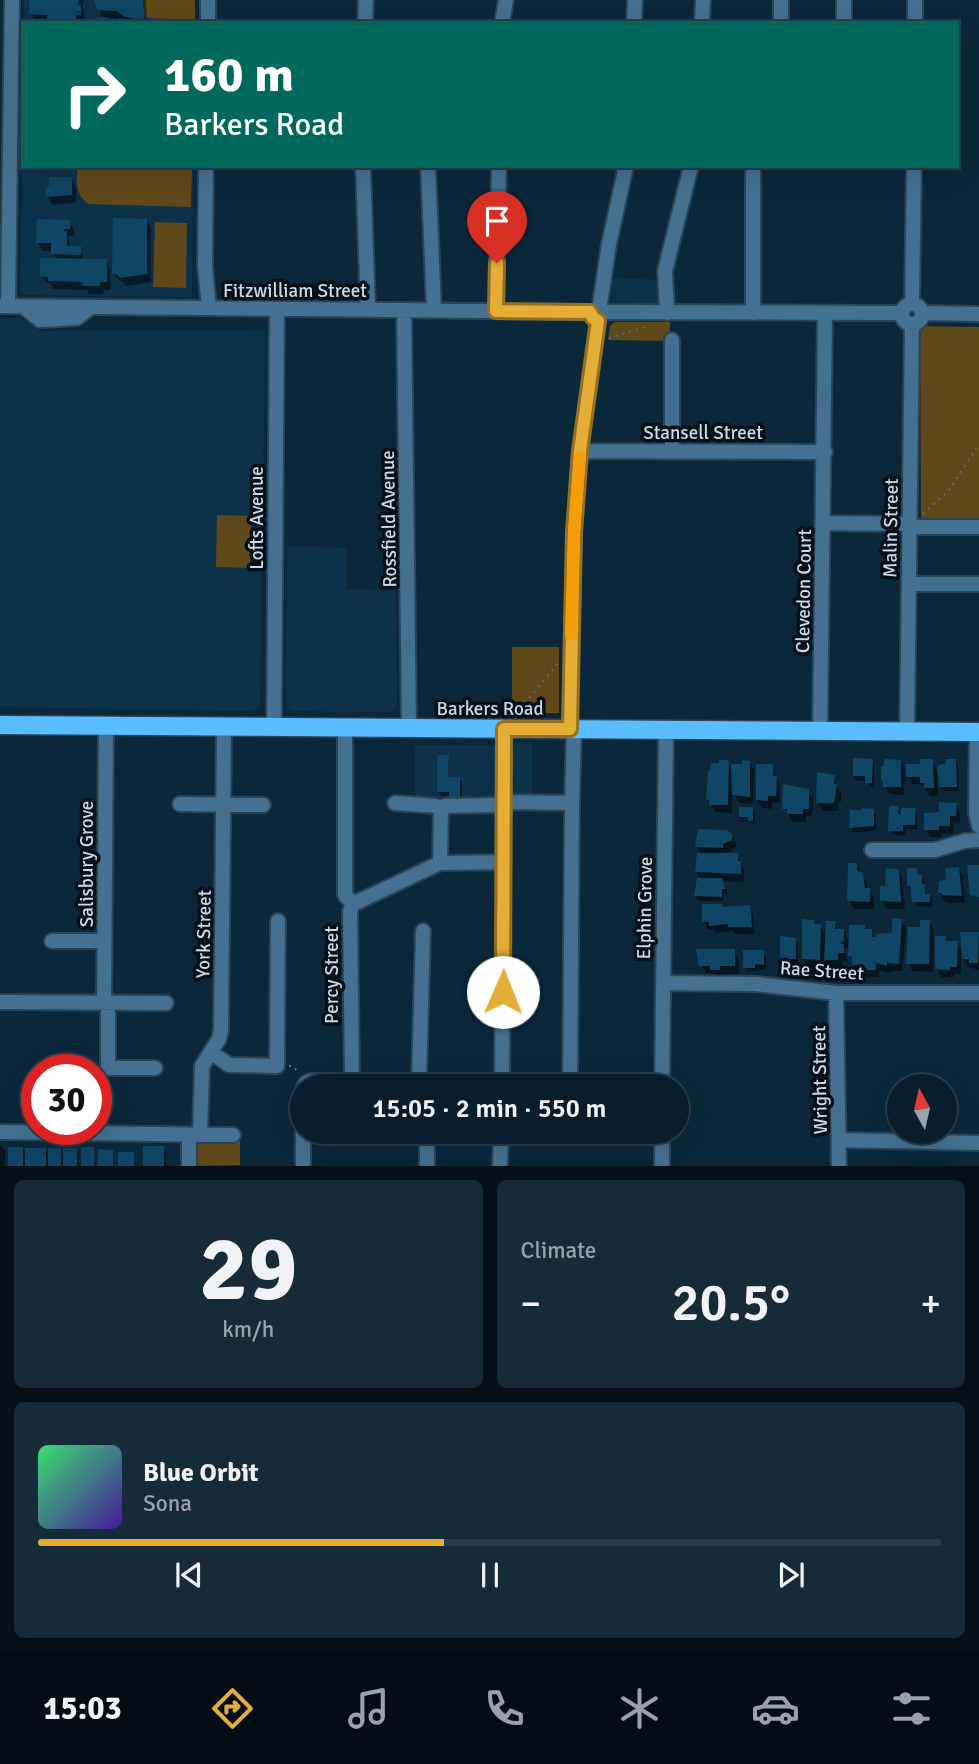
<!DOCTYPE html>
<html lang="en">
<head>
<meta charset="utf-8">
<style>
	body { margin:0; font-family:Signika,sans-serif; background:#162b38; color:#f1f3f6; height:100vh; display:flex; flex-direction:column; font-size:26px; white-space:nowrap }
	* { box-sizing:border-box; margin:0 }
	p { font-size:23px; color:#98a2a9 }
	.icon { flex:none; width:38px; height:38px; fill:none; stroke:currentColor; stroke-width:2; stroke-linecap:round; stroke-linejoin:round }
	.map { position:relative; height:1166px; overflow:hidden }
	.panel { display:flex; flex-direction:column; gap:14px; padding:14px; background:#041018; flex:1 }
	.panel>* { flex:none }
	.top-card { position:absolute; left:21px; top:21px; width:938px; height:147px; border-radius:0px; box-shadow:0 7px 28px #0002,0 0 0 2px #293c48; background:#00695c; color:#fff; overflow:hidden }
	.needle { width:46px; rotate:352deg }
	.fabs { position:absolute; left:887px; top:1074px; display:grid; gap:14px }
	.fabs a { display:grid; place-items:center; width:70px; height:70px; border-radius:50%; background:#081e2c; box-shadow:0 7px 28px #0002,0 0 0 2px #293c48; font-size:35px }
	.speed { position:absolute; left:21px; top:1054px; display:flex; gap:14px; font-size:35px; font-weight:700; text-align:center }
	.speed>* { display:grid; place-content:center; width:91px; height:91px; border-radius:50%; background:#081e2c; box-shadow:0 7px 28px #0002,0 0 0 2px #293c48; line-height:1 }
	.speed .limit { border:10px solid #d22; background:#fff; color:#111 }
	.pin { position:absolute; display:grid; place-items:center; width:60px; height:60px; color:#fff; margin:-72px -30px; border-radius:50% 50% 50% 0; rotate:-45deg; box-shadow:0 0 7px #0007 }
	.pin .icon { rotate:45deg }
	.me { position:absolute; width:77px; margin:-38px; rotate:1deg; stroke-linejoin:round; filter:drop-shadow(0 0 5px #0008) }
	.turn { display:flex; align-items:center; gap:24px; height:147px; padding:0 28px; font-size:32px }
	.turn .icon { width:91px; height:91px; stroke-width:2.5 }
	.turn b { display:block; font-size:49px; line-height:60px }
	.big { font-size:52px; font-weight:600; line-height:1.1 }
	.panel .widget { flex:1; display:flex; flex-direction:column; justify-content:center; gap:10px; min-width:0; padding:0 24px; border-radius:10px; background:#162b38 }
	.panel .dial { align-items:center; gap:0 }
	.dial b { font-size:91px; line-height:1 }
	.song { display:flex; align-items:center; gap:21px }
	.cover { width:84px; height:84px; border-radius:10px; background:linear-gradient(135deg,hsl(140 70% 55%),hsl(260 70% 35%)) }
	.played { height:7px; border-radius:4px; background:linear-gradient(90deg,#e4ad35 45%,#293c48 45%) }
	.keys { display:flex; justify-content:space-around; direction:ltr }
	.heat { display:flex; justify-content:space-between; align-items:center; font-size:38px; direction:ltr }
	.panel .tiles { flex:1; display:grid; gap:14px; grid-template-columns:1fr 1fr }
	.widget:last-child { grid-column:span 2 }
	.trip { position:absolute; left:290px; top:1074px; width:399px; height:70px; border-radius:35px; background:#081e2c; box-shadow:0 7px 28px #0002,0 0 0 2px #293c48; font-weight:600; line-height:70px; text-align:center }
	.tab-bar { display:flex; height:112px; justify-content:space-around; align-items:center; background:#030c12; color:#98a2a9 }
	.tab-bar .icon { width:49px; height:49px }
	.tab-bar .selected { color:#e4ad35 }
	.tab-bar b { font-size:32px; color:#f1f3f6 }
	.map>svg:first-child { display:block }
</style>
</head>
<body>
<div class="map">
<svg width="979" height="1166" viewBox="0 0 979 1166">
	<rect width="100%" height="100%" fill="#0b283b"/>
	<path fill="#0c324a" d="M24,0H195V23H24Z
		M23,110V166H193L192,293L190,297L26,295L20,291Z
		M613,278L664,280V305L611,303Z
		M0,318H21L41,331L265,330L260,704L254,711L0,707Z
		M287,546L346,548V589L396,591L397,707L391,712L291,711L286,705Z
		M532,742V800L415,801V745H490Z"/>
	<path fill="#5f481a" d="M143,0H195V20L145,18Z
		M78,166H192L191,207L88,204C75,194 76,181 78,166Z
		M155,222L187,223L186,288L153,287Z
		M615,322H670V341L608,340L610,326Z
		M920,326L979,327V523H921Z
		M217,515L251,516L250,568L216,567Z
		M512,647H559V713H512Z
		M197,1141H240V1165L197,1166Z"/>
	<path fill="#0007" d="M36,0H82L85,22H35L31,14Z
		M96,0H146L147,23H128L123,18H117L120,23H95L114,21V18L102,17Z
		M71,179L76,187V203L52,205L48,197Z
		M146,220L151,228V282L126,286L122,281H119L114,273Z
		M69,222L74,230V236H68L71,248H80L84,260H106L110,268L111,290H103L104,294H89L87,290L54,289L51,284L46,283L42,275L57,260L53,251H43L38,243Z
		M449,759L448,779L459,778L462,783V801L454,802L450,796H441L439,791Z
		M872,760L874,765V788L870,787L867,781H857L854,776Z
		M932,760L939,774L955,760L958,765L959,791H943L937,780L938,796H930L923,785L913,784L905,771L904,795L890,794L882,781L900,761L908,775Z
		M727,762L733,773L749,762L754,770L753,804L739,803L732,790V813L716,812L708,800Z
		M772,766L780,786V803H772V809L762,808L757,800Z
		M833,777L841,794V802H838V811H823L818,803Z
		M808,791L813,799L812,816H806V822H793L784,808Z
		M956,804L960,812V824L954,823L953,834H942V837H930L926,829L940,814Z
		M897,808L902,816L915,810L917,814V829H905V836L893,835L890,830Z
		M752,809L755,814V825L750,822H743L740,817Z
		M873,811L876,815V830L854,833L851,828V812Z
		M699,830L731,835L736,843V848L723,855H737L744,871V882L721,881L727,890V894H724L723,901H699L696,896L701,880L696,872L701,855L697,847Z
		M856,864L867,883L868,890L874,898V909H854L849,901Z
		M958,868L963,876L965,903H948L944,901L940,893Z
		M898,870L902,878L905,909H887L882,901Z
		M916,870L924,881L927,895L932,900V907L917,906L914,901L909,886Z
		M749,906L753,914L755,935L734,934L733,931L715,933L713,929L708,930L704,922L722,908Z
		M901,920L906,928L902,971H891V973L879,970V977H866L864,973H858L854,965L850,948H844L848,961H842V968H830L824,957V967H808L803,959L813,921L816,926H820L827,938L835,922L839,931H843L850,943L864,927L866,931H871L878,942L893,935Z
		M929,922L934,930L933,972L912,971L908,963L921,929Z
		M962,934H979V970L968,967L961,955V974H954V977H941L937,969L945,938L948,943H957L963,954Z
		M795,939L798,944V963H785L782,958Z
		M734,951L739,959V974H723V977H716L714,973H706L701,965Z
		M763,952L766,957V969L747,972L744,967Z
		M0,1145L5,1150V1166H0Z
		M22,1148L27,1157L45,1150L49,1158L60,1150L65,1159L76,1149L79,1154V1166H10Z
		M163,1148L166,1153V1166H144Z"/>
	<path fill="#0f4565" d="M29,0H78V5L81,4V15H76V23H47V15L29,14Z
		M94,0H143L145,20L124,17L117,11L97,10Z
		M107,17V20H120V23H94V18Z
		M49,177H72V195L46,197V188L49,186Z
		M113,218L147,219V274L120,278L116,274H112Z
		M37,219L70,220V229H64V232L67,231V246H81V255L51,254V243H36Z
		M40,258L107,259V282H100V286H83L82,282L48,281V277L40,276Z
		M437,755H449L448,777H460V797H449V792H437Z
		M853,758L873,759L872,783H865V776H853Z
		M884,759L901,760V787H883V781H881V766H884Z
		M920,759H933L934,788H924V783H920V777H906V764H920Z
		M946,759H956L957,787H939L937,766L946,763Z
		M719,760H728L729,763L728,805H709V800H706L708,771L710,770L711,763H719Z
		M742,760L750,761V797L732,795L731,764H742Z
		M756,764H773V776H777L776,796H768V801L756,800Z
		M817,772L835,775L834,784H837L834,803H816Z
		M783,784L809,789V809H803V814H787V809H782Z
		M939,802L957,803L956,816H950V826H939V830H924V813L939,812Z
		M889,806H898V814H901V808H916L915,825H903V831H888Z
		M739,807H753V821H748V817H739Z
		M861,808L874,809V826L849,828L850,810H861Z
		M698,829L727,830L732,834V840L723,844V848L695,847Z
		M697,853H738V861H741V874L695,872Z
		M848,863H857V870L863,873L865,888H870V902L847,901Z
		M967,865H979V897L970,895Z
		M959,867L962,896L942,895V893H938L939,881L946,880L945,868Z
		M886,868L899,869L901,902L880,901V886H885Z
		M907,868H917V874L922,875V884H925V894H930V902H912L910,886H907Z
		M697,878H722L725,889H722V897L694,896Z
		M702,904H722V907L750,905L752,927H728V924L709,926V922H702Z
		M892,918L902,919L899,964L887,963V966L876,963V970H860V965H852V956H848L849,925H865V929H872V937H876V934L892,933Z
		M802,919L814,920V924H821L820,960L802,959Z
		M920,920H930L929,964H906L908,927H920Z
		M826,921H836L835,929H844V941H842L841,944H844V953H838V960H824Z
		M960,932H979L978,963H969V959H962Z
		M780,936L796,938V959H780Z
		M935,936H946V941H958L957,967H950V970L935,969Z
		M696,949H735V966H720V970H710V966H699Z
		M743,950H764V965L755,964V968H743Z
		M143,1146H164V1166H143Z
		M8,1147H23V1166H8Z
		M81,1147H94V1166H81Z
		M25,1148H46V1166H25Z
		M48,1148H61V1166H48Z
		M63,1148H77V1166H63Z
		M98,1149L113,1150V1166H97Z
		M118,1152H134V1166H118Z"/>
	<g fill="none" stroke-linecap="round" stroke-linejoin="round">
		<g stroke="#2a4457" stroke-width="18">
			<path id="minor" d="M208,23V0
				M365,23L366,0
				M502,23L506,0
				M634,23L635,0
				M702,23L703,0
				M781,23V0
				M844,23V0
				M915,23V0
				M206,166L205,266L209,308
				M363,166L368,309
				M428,166L434,310
				M902 314a10 10 0 1 1 20 0a10 10 0 1 1-20 0Z
				M600,304L609,244L626,166
				M912,304L914,166
				M0,306L590,312
				M8,306L12,0
				M24,307L40,320L77,318L91,307
				M404,310L409,728
				M496,311L499,166
				M607,312L902,313
				M667,313L665,271L691,166
				M753,313V166
				M922,313L979,314
				M580,451L825,452
				M672,451V340
				M823,523L909,524
				M909,527H979
				M909,584H979
				M274,727L277,309
				M345,728V895L353,904
				M570,729L574,532L580,451L598,321
				M820,731L825,313
				M907,732L912,324
				M977,732L976,813L979,826
				M505,802L572,803
				M395,803L436,806L441,810
				M180,804L263,805
				M872,850H935L965,841L979,840
				M440,863L441,810L445,806L504,805
				M52,941H104
				M663,983L756,984L836,993H979
				M836,993L839,1166
				M0,1002L166,1003
				M104,1003L106,726
				M108,1003V1068H155
				M211,1052L229,1065L277,1066L278,921
				M352,1081L350,911L353,904L440,863L504,862
				M419,1081L423,931
				M304,1087L306,1083L311,1081H419L423,1082L427,1087
				M502,1087L504,729
				M570,1087L572,803L574,729
				M662,1087L666,730
				M0,1132L233,1135
				M200,1135L202,1066L219,1039L221,1030L224,727
				M839,1140L979,1143
				M189,1166V1135
				M303,1166V1132
				M427,1166V1132
				M500,1166L501,1132
				M662,1166V1132"/>
		</g>
		<g stroke="#2a4457" stroke-width="21">
			<path id="major" d="M0,725L979,732"/>
		</g>
		<path stroke="#587081" stroke-width="2" stroke-dasharray="2 5" stroke-linecap="butt" d="M609,338L648,326
			M923,514L949,490L979,444
			M516,714L559,662
			M289,1066H293L298,1072"/>
		<use href="#minor" stroke="#447191" stroke-width="14"/>
		<use href="#major" stroke="#59bdff" stroke-width="18"/>
	</g>
	<g fill="none" stroke-linecap="round" stroke-linejoin="round">
		<g stroke="#947022" stroke-width="18">
			<path id="route" d="M497,263L496,311L590,312L593,318L598,321L580,451L574,532L570,729H504L503,992"/>
		</g>
		<use href="#route" stroke="#e4ad35" stroke-width="12"/>
		<path stroke="#f59e0b" stroke-width="12" d="M571,635L574,532L580,457"/>
	</g>
	<g text-anchor="middle" stroke-width="7" stroke-linejoin="round" paint-order="stroke">
		<g font-size="19" fill="#cadae7" stroke="#051018">
			<text x="295" y="297">Fitzwilliam Street</text>
			<text x="703" y="439">Stansell Street</text>
			<text transform="translate(256 518) rotate(-90)" y="7">Lofts Avenue</text>
			<text transform="translate(388 519) rotate(-91)" y="7">Rossfield Avenue</text>
			<text transform="translate(890 528) rotate(-89)" y="7">Malin Street</text>
			<text transform="translate(803 591) rotate(-89)" y="7">Clevedon Court</text>
			<text x="490" y="715">Barkers Road</text>
			<text transform="translate(86 864) rotate(-90)" y="7">Salisbury Grove</text>
			<text transform="translate(644 908) rotate(-89)" y="7">Elphin Grove</text>
			<text transform="translate(203 934) rotate(-89)" y="7">York Street</text>
			<text transform="translate(822 970) rotate(4)" y="7">Rae Street</text>
			<text transform="translate(331 975) rotate(-90)" y="7">Percy Street</text>
			<text transform="translate(819 1080) rotate(-91)" y="7">Wright Street</text>
		</g>
	</g>
</svg>
<div class="fabs">
<a><svg class="needle" viewBox="-14 -14 28 28"><path d="M0-13l5 13h-10z" fill="#e53935"/><path d="M0 13l5-13h-10z" fill="#98a2a9"/></svg></a>
</div>
<div class="speed"><div class="limit">30</div></div>
<div class="pin" style="left:497px;top:263px;background:#d93025"><svg class="icon" aria-label="arrive" viewBox="0 0 24 24"><path d="M6 21V4h12l-3 4 3 4H6"/></svg></div>
<svg class="me" style="left:503px;top:992px" viewBox="-20 -20 40 40"><circle r="19" fill="#fff"/><path d="M0-13L10 11 0 6-10 11z" fill="#e4ad35"/></svg>
<div class="trip">15:05 · 2 min · 550 m</div>
<div class="top-card">
<div class="turn"><svg class="icon" aria-label="right" viewBox="0 0 24 24"><path d="M7 20v-9h11M14 6l5 5-5 5"/></svg><div><b>160 m</b>Barkers Road</div></div>
</div>
</div>
<section class="panel">
<div class="tiles">
<div class="widget dial"><b>29</b><p>km/h</p></div>
<div class="widget"><p>Climate</p>
<div class="heat"><a>−</a><b class="big">20.5°</b><a>+</a></div>
</div>
<div class="widget">
<div class="song"><i class="cover"></i><div><b>Blue Orbit</b><p>Sona</p></div></div>
<div class="played"></div>
<div class="keys"><svg class="icon" aria-label="previous" viewBox="0 0 24 24"><path d="M18 5L8 12l10 7zM5 5v14"/></svg><svg class="icon" aria-label="pause" viewBox="0 0 24 24"><path d="M8 5v14M16 5v14"/></svg><svg class="icon" aria-label="next" viewBox="0 0 24 24"><path d="M6 5l10 7-10 7zM19 5v14"/></svg></div>
</div>
</div>
</section>
<nav class="tab-bar">
<b>15:03</b>
<svg class="icon selected" aria-label="directions" viewBox="0 0 24 24"><path d="M12 3l9 9-9 9-9-9zM9 14v-3h6M13 9l2 2-2 2"/></svg>
<svg class="icon" aria-label="music" viewBox="0 0 24 24"><path d="M9 18V5l10-2v13"/><circle cx="6" cy="18" r="3"/><circle cx="16" cy="16" r="3"/></svg>
<svg class="icon" aria-label="phone" viewBox="0 0 24 24"><path d="M5 4h4l2 5-3 2q2 4 5 5l2-3 5 2v4C11 20 4 13 5 4z"/></svg>
<svg class="icon" aria-label="climate" viewBox="0 0 24 24"><path d="M12 3v18M4 7l16 10M4 17L20 7"/></svg>
<svg class="icon" aria-label="car" viewBox="0 0 24 24"><path d="M5 17H2v-5l4-1 3-4h7l3 4 3 1v5h-3M9 17h6M6 11h13"/><circle cx="7" cy="17" r="2"/><circle cx="17" cy="17" r="2"/></svg>
<svg class="icon" aria-label="filters" viewBox="0 0 24 24"><path d="M4 7h16M4 17h16"/><circle cx="9" cy="7" r="2"/><circle cx="15" cy="17" r="2"/></svg>
</nav>
</body>
</html>
